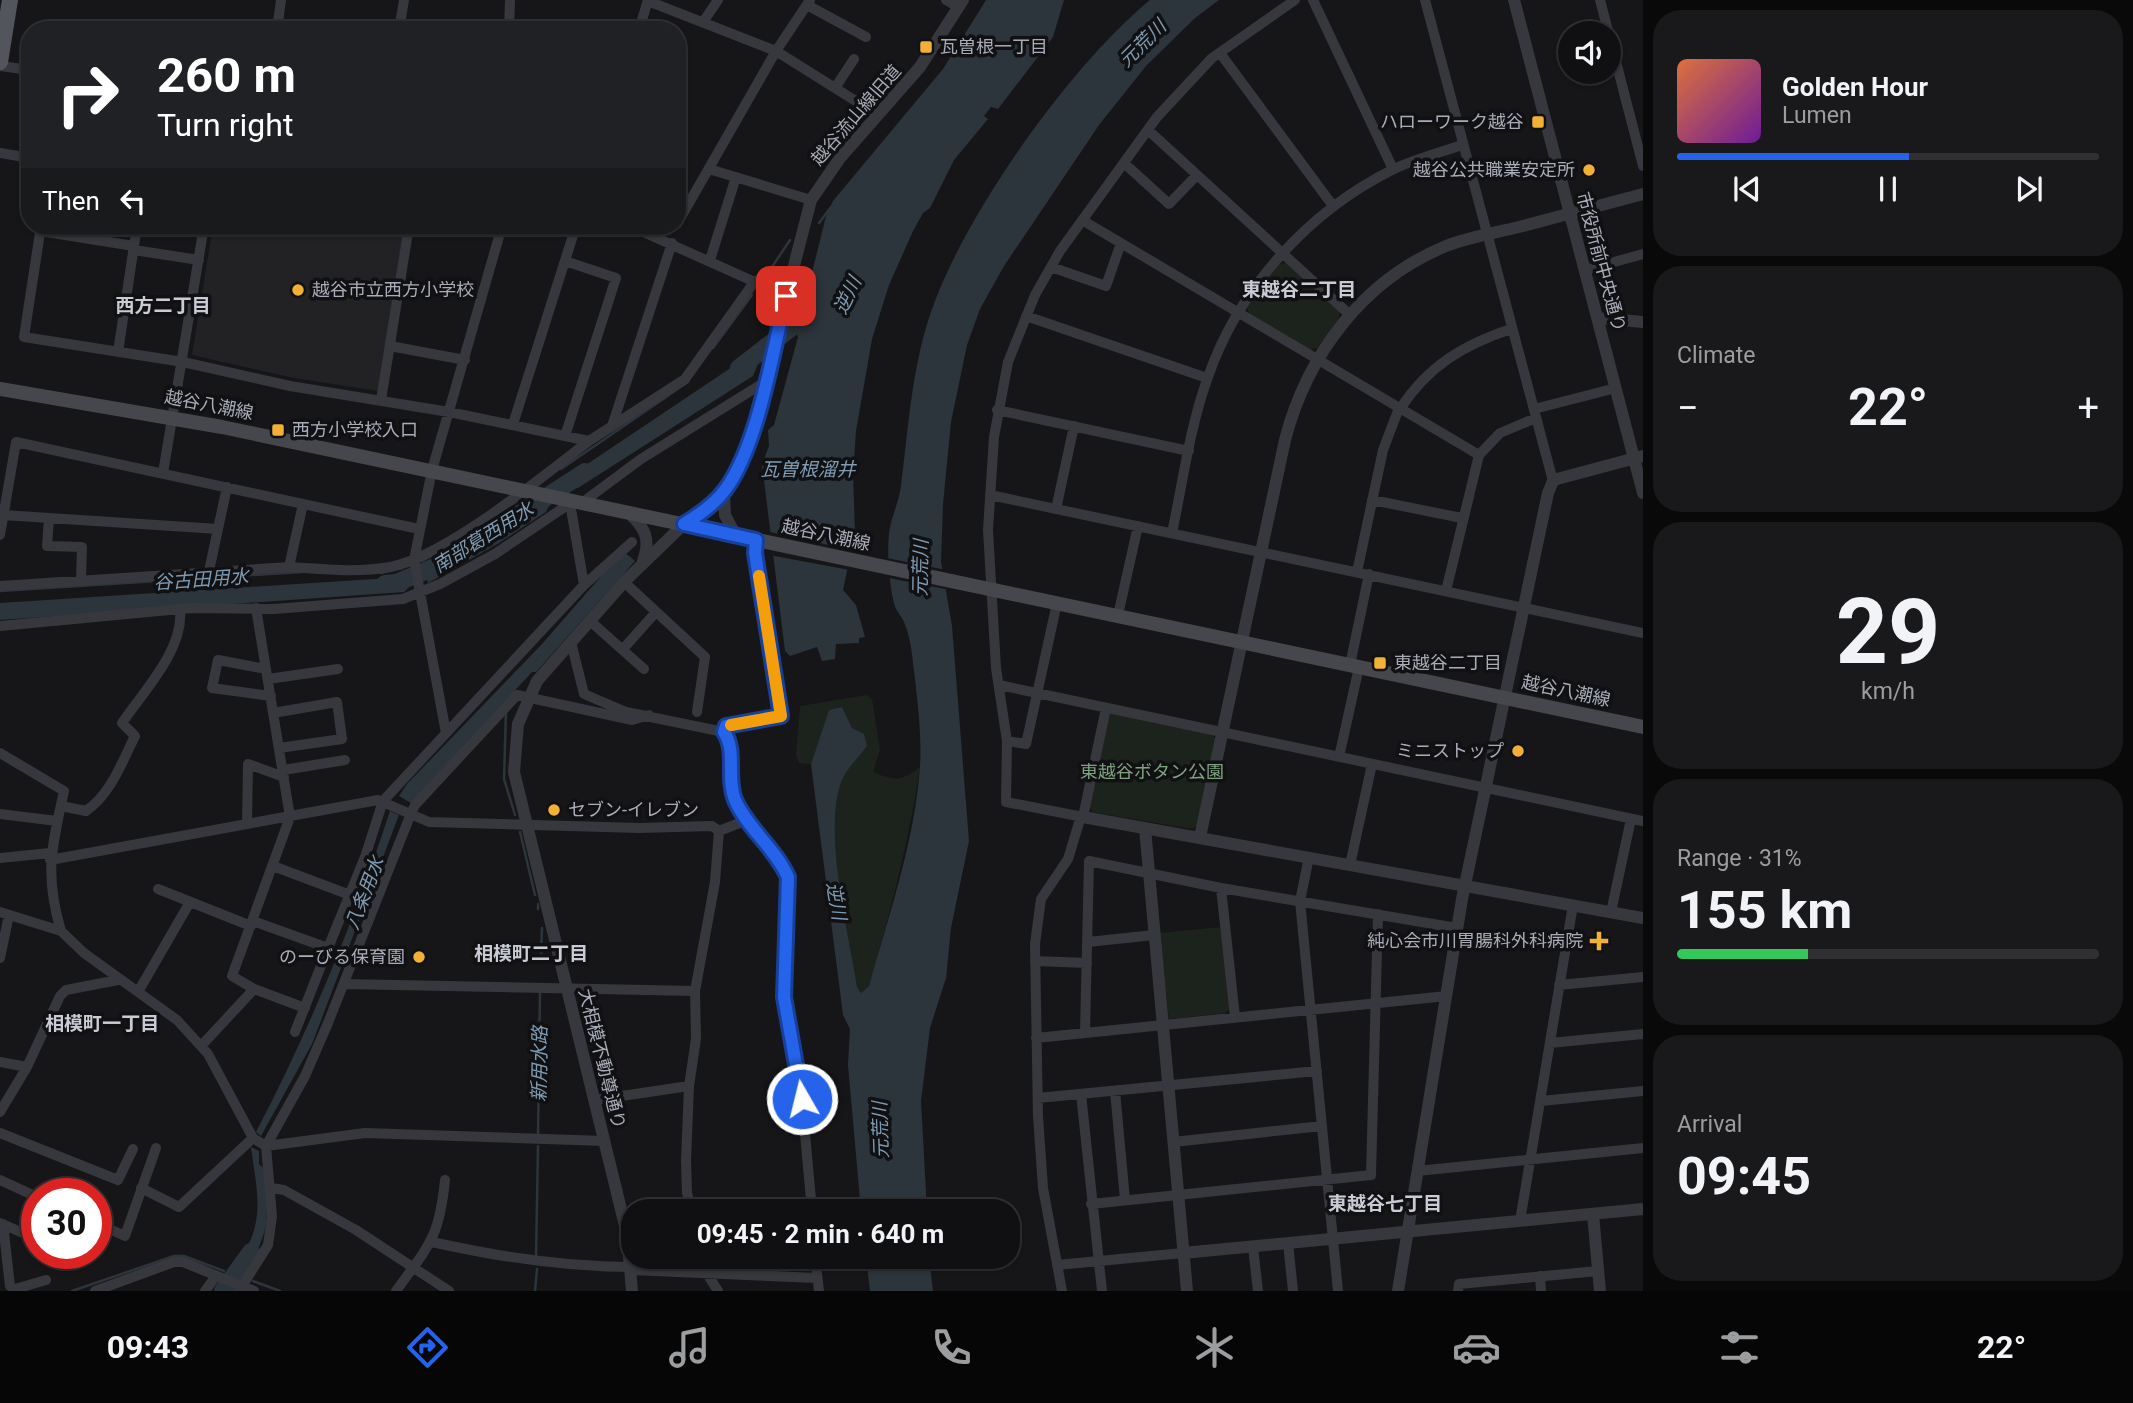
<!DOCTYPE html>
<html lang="en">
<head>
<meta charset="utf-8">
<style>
	body { margin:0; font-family:Roboto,"Noto Sans JP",sans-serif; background:#19191b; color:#f1f3f6; height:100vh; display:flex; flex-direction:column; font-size:26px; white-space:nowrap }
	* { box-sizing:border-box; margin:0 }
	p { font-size:23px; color:#9c9d9f }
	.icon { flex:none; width:38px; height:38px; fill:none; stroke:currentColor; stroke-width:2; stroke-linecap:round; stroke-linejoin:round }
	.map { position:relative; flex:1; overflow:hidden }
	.details { display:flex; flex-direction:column; gap:10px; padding:10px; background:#09090a; width:490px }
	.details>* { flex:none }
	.top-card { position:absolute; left:21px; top:21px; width:665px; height:214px; border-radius:28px; box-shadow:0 2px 5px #0004,0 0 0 2px #303032; background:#202124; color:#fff; overflow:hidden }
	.tools { position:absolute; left:1558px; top:21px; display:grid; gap:14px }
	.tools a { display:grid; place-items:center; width:63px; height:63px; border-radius:50%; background:#101012; box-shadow:0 2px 5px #0004,0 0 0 2px #303032; font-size:35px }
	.speed { position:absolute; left:21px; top:1178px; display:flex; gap:14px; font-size:35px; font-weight:700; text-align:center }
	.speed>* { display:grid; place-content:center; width:91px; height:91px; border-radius:50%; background:#101012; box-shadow:0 2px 5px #0004,0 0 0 2px #303032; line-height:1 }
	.speed .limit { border:10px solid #d22; background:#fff; color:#111 }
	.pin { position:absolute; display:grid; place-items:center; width:60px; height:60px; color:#fff; margin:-30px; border-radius:14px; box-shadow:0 4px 10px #0006 }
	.me { position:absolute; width:77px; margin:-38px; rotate:352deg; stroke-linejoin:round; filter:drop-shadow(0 0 5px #0008) }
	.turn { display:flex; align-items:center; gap:24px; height:147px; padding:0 21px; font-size:32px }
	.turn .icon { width:91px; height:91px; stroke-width:2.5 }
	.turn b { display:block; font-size:49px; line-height:60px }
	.then { display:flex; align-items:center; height:66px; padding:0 21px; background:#0003; gap:14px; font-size:26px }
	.big { font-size:52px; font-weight:700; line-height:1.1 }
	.details .card { flex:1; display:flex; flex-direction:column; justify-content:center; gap:10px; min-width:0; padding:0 24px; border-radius:28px; background:#19191b }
	.details .dial { align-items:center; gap:0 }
	.dial b { font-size:91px; line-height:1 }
	.song { display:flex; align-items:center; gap:21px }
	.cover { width:84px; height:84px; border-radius:10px; background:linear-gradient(135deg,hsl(20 70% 55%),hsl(280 70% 35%)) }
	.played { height:7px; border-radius:4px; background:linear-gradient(90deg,#2563eb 55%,#303032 55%) }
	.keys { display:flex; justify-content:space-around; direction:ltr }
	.heat { display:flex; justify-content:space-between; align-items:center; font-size:38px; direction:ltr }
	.charge { height:10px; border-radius:5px; background:linear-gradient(90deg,#34c759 31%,#303032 0) }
	.trip { position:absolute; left:621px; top:1199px; width:399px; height:70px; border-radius:28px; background:#101012; box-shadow:0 2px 5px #0004,0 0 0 2px #303032; font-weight:700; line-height:70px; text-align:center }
	.tabs { display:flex; height:112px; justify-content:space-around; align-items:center; background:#060607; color:#9c9d9f }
	.tabs .icon { width:49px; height:49px }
	.tabs .active { color:#2563eb }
	.tabs b { font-size:32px; color:#f1f3f6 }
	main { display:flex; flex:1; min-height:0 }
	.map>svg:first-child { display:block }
</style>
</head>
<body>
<main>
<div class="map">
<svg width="1643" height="1291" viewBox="0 0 1643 1291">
	<rect width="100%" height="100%" fill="#161618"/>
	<path fill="#222225" d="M213,226H404L378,391L294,378L192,355Z"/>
	<path fill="#1c231d" d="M1287,263L1340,311L1339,318L1317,348L1309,350L1249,314L1247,307L1279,264Z
		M867,695L872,699L880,750L873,772C894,781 901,782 920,767C909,842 890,913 869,986L861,993L857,987C849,934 822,830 842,780C847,768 860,756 867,746L864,734L852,728L842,707L829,710L811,764L799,763L796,755L800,706Z
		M1113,713L1212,734L1216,740L1198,825L1192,829L1093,812L1089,806L1108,716Z
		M1222,927L1230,1008L1226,1013L1169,1019L1159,933Z"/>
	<path fill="#2c353c" d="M986,0H1064L1053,37L998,109L991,107L984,116L988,119L954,160L930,208L923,213L913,231L889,285L872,339L856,431L853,474L855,533L843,590L856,605L865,637L859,638V643L836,644L835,659L822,661L817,647L790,656L785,651L762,464L769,446L768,430L774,425L798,337L794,328L795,321L801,317L826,216L833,201L943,69Z
		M1150,0H1219L1195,18L1146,66L1099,125L1004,266L980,309L967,345L951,422L943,504L941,562L952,626L969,841L951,928L946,978L930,1028L921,1101L927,1211H861L848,1065L850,1029L843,1015L811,764L829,710L842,707L852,728L864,734L867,746C860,756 847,768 842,780C822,830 849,933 857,987L861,993L869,986C889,914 915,841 920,766C922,732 917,697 913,663C912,651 909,633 904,622C901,615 895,610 894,603C889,583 887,553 889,533C891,517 899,502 901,486C909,423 912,361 935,301C971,206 1072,64 1150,0Z
		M759,354L760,359L753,376L578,488L559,483L750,355Z
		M528,503L549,506L546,512L499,543L428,583L424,568L474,541Z
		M623,551L635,561L536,672H532L411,803L399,796L407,784L542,644Z
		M406,573L408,588L404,592L0,620V603L390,578Z
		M390,811L399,815L312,1044L261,1136L256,1132C310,1029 354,921 390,811Z
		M251,1147L259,1151V1164L264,1169C269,1218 271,1230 244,1274L232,1270C267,1226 258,1199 251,1147Z
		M866,1257H929L933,1291H870Z"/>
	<path fill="#161618" d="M766,531L855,551L850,570L769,555Z
		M887,558L946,570L950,590L889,578Z"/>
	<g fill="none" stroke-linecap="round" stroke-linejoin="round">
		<path stroke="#2c353c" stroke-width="2.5" d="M819,223L831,207
			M766,276L790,240
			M713,348L752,295
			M561,469L688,382
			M422,561L431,556
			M381,573L402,568
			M0,591L301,572
			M506,710L504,779L515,815
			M520,832L535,895
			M538,904V909
			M541,958L542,928
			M538,1135L540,992
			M536,1258L538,1146
			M253,1281L280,1291
			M72,1291L174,1256H184L224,1271
			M535,1291L537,1269"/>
		<path stroke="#2c353c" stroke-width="18" d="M739,368L796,324L817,328
			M517,516L585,472
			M385,584L396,583L447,562
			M223,1291L251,1252"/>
		<path stroke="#37383d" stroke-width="10" d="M946,0L958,7
			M1313,0L1393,169
			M1425,0L1553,481
			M1600,0L1643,166
			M648,1L776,51L878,115
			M807,5L866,37
			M703,22L718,0
			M277,30L281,0
			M399,30L404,0
			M509,30L510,0
			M639,30L648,0
			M1220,53L1333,206
			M0,66L30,70
			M835,88L854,59
			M1148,130L1350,315
			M0,153L30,158
			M1124,163L1169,204L1197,175
			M709,169L811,200
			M1082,220L1479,455
			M677,224L776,51L810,0
			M41,226L24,337L183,362L290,386L449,412L589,441L685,379L755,281
			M630,226L786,296
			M40,231L134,246
			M134,250L199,260
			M710,260L736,177
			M1051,267L1106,286L1121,243
			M1585,270L1643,254
			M1026,316L1207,378
			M390,346L465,360
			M118,352L137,226
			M381,400L409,226
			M1400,409C1428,366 1463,345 1511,329
			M1534,409L1616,388
			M997,410L1189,451
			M513,424L576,226
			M612,426L672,243
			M565,436L616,278L565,261
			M163,473L204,226
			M990,495L1643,633
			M1372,500L1462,518
			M583,502L641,459L765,382
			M1056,509L1074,426
			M3,515L218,529
			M49,518L47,546L82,547L81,580
			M1172,533C1183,481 1190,426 1208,377C1239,288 1308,212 1392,170C1414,159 1439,153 1462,145
			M0,535L16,442L419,529
			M289,567C322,569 357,573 390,567C445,557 543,476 589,441
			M209,571L227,487
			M1357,572L1383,450L1399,408
			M624,582L705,657L697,712
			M584,585L632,542
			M0,586L289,567L303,504
			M1446,591L1479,455L1500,433L1536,418
			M256,608L290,817L232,976L254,989L305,1008
			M1118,615L1138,526
			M589,620L644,669
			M0,626L191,608L274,609L403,599L440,584L495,554L575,500
			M571,642L584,694L626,712L724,732C738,751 726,778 735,800C748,829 775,848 788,877L784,997L800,1078L812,1211
			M623,649L656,612
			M1350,665L1369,574
			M266,669L218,660L212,688L271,696
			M268,679L338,669
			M999,685L1643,821
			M1106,708L1083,817L1006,802L1007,741L996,668L988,530L994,437L1008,362L1035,295L1060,251L1157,117L1212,58L1295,0
			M273,713L337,702L342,739L279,748
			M724,732L726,726L781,716L755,553L756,540
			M446,733L414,560L432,470L502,226
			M1007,741L1026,744L1057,603
			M0,753L64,791C52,847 44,873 61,931
			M1339,757L1359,667
			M283,770L345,760
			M61,806L86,811C111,794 122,762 135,736L122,723C143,692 184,650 180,610
			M0,814L57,821
			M247,824L248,764L284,777
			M719,831L747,820
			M1309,857L1300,901L1338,1291
			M0,858L50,853
			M50,860L378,800L429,822L639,828L712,826L719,831
			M1350,865L1372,764
			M273,866L350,895
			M1221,888L1235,1017
			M158,889L251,926
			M0,912L61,931L84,953L177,1020L208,1054L253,1138L266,1146L365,1133L605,1141
			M1611,912L1631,819
			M253,921L328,948L365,857L383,801L584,585L570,503
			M1088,942L1154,935
			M0,958L9,915
			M1035,961L1087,963
			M344,984L695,991
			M1559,985L1643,977
			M138,992L190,902
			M295,1032L328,948
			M1085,1032L1089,861L1221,888L1457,928
			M1036,1038L1447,996
			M1550,1043L1643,1034
			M202,1045L254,989
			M0,1062L27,1067
			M1115,1091L1125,1200
			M1081,1094L1102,1291
			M1038,1098L1317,1071
			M595,1100L689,1086
			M1541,1101L1643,1091
			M0,1112L27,1067L60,996L66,990L118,980
			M0,1133L118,1180L133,1149
			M1173,1142L1322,1126
			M1417,1171L1643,1148
			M0,1180L37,1197
			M141,1188L179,1207L253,1138
			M271,1188L284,1190L356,1230L449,1291
			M1091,1204L1371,1175L1378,914
			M692,1211L687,1193L686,1161L689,1086L696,1039L695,991L715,882L719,831
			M1520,1221L1573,905
			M0,1223L37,1239
			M96,1223L125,1236L156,1148
			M3,1224L10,1286L15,1289L46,1280
			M432,1242C499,1257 564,1267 632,1267
			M1288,1243L1293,1291
			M1253,1247L1258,1291
			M70,1253L85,1259
			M702,1256L706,1272L718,1291
			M815,1256L819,1291
			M1057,1265L1183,1253
			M632,1270L817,1278
			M1540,1276L1541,1291
			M95,1291L174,1262H183L254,1291
			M205,1291L216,1276
			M239,1291L268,1245L272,1216L266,1146L305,1076L328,1023L410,816L415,805L517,695L632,720L649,715
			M396,1291C429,1245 439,1239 445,1180
			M1062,1291L1043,1188L1038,1116L1035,944L1041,899L1068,859L1081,816
			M1458,1291L1459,1284L1598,1271"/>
		<path stroke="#37383d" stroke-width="12" d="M1514,0L1643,493
			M1598,318L1643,322
			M724,493L725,515L736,536
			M629,513C645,528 651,539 643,561
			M1083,817L1643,918
			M1145,828L1187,1291
			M1200,837L1285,440C1307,355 1363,280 1446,246C1470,237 1494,233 1519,227C1560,216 1602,205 1643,194
			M1593,1214L1600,1291
			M1183,1253L1643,1209
			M632,1291L627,1234L514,772L518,724L537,681L624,582L684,524L713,504L731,482L752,428L811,200L840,158L920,67L963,0
			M1398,1291L1462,899L1548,493L1553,481L1557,479L1643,456"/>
		<path stroke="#45474d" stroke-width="14" d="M0,389L222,427L1643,727"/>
		<path stroke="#53555c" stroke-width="16" d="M0,62L10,0"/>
	</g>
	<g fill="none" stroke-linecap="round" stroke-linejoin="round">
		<g stroke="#184099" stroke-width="18">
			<path id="route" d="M786,296C773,351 758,446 725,490C714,505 699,515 684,524L756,540L755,553L781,716L726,726L724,732C737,751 726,778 735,800C748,829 775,848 788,877L784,997L802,1099"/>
		</g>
		<use href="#route" stroke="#2563eb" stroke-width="12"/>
		<path stroke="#f59e0b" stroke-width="12" d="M731,725L781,716L759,576"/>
	</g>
	<g fill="#f2b134" stroke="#111113" stroke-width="2.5">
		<rect x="919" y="40" width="14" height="14" rx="3.5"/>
		<rect x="1531" y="115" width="14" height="14" rx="3.5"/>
		<circle cx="1589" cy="170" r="7"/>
		<circle cx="298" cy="290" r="7"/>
		<rect x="271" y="423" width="14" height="14" rx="3.5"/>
		<rect x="1373" y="656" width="14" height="14" rx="3.5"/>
		<circle cx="1518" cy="751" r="7"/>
		<circle cx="554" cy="810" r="7"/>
		<path d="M1595.5 930.5h7v7h7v7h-7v7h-7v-7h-7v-7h7z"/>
		<circle cx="419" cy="957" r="7"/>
	</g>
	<g text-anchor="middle" stroke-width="7" stroke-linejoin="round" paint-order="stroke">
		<g font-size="18" fill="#a8adb8" stroke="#111113" text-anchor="start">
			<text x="940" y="53">瓦曽根一丁目</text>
			<text x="1524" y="128" text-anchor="end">ハローワーク越谷</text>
			<text x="1575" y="176" text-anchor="end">越谷公共職業安定所</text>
			<text x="312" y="296">越谷市立西方小学校</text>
			<text x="292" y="436">西方小学校入口</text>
			<text x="1394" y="669">東越谷二丁目</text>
			<text x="1504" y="757" text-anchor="end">ミニストップ</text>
			<text x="568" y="816">セブン-イレブン</text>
			<text x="1583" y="947" text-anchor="end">純心会市川胃腸科外科病院</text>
			<text x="405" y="963" text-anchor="end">のーびる保育園</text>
		</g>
		<g font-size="18" fill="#a8adb8" stroke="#111113">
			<text transform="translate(856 115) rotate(-49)" y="6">越谷流山線旧道</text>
			<text transform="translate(1601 262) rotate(75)" y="6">市役所前中央通り</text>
			<text transform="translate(209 405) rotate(11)" y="6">越谷八潮線</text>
			<text transform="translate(826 535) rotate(12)" y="6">越谷八潮線</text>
			<text transform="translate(1566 691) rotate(12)" y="6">越谷八潮線</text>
			<text transform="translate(602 1059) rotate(76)" y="6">大相模不動尊通り</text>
		</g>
		<g font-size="18" fill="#7fa381" stroke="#111113">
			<text x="1152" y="778">東越谷ボタン公園</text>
		</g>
		<g font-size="19" font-style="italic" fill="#7f9bb3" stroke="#111113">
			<text transform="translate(1142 43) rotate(-45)" y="7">元荒川</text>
			<text transform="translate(847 295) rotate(-64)" y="7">逆川</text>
			<text x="808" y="476">瓦曽根溜井</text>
			<text transform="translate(483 537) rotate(-32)" y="7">南部葛西用水</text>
			<text transform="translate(920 568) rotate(-89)" y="7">元荒川</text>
			<text transform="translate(201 579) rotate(-4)" y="7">谷古田用水</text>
			<text transform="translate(364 893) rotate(-69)" y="7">八条用水</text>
			<text transform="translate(837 901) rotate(80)" y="7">逆川</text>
			<text transform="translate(539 1064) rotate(-89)" y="7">新用水路</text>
			<text transform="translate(880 1130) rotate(-92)" y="7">元荒川</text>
		</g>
		<g font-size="19" font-weight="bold" fill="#c9ccd4" stroke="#111113">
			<text x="1299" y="296">東越谷二丁目</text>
			<text x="163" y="312">西方二丁目</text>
			<text x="531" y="960">相模町二丁目</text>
			<text x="102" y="1030">相模町一丁目</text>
			<text x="1385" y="1210">東越谷七丁目</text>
		</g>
	</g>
</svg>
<div class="tools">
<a><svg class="icon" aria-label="sound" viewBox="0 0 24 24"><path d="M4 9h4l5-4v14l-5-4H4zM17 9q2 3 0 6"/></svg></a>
</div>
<div class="speed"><div class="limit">30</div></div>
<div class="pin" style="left:786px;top:296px;background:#d93025"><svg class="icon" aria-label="arrive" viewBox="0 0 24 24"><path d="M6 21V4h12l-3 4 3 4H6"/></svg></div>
<svg class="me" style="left:802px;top:1099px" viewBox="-20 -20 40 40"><circle r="17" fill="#2563eb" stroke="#fff" stroke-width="3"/><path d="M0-11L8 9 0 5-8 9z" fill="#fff"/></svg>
<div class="trip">09:45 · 2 min · 640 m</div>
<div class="top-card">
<div class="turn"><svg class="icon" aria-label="right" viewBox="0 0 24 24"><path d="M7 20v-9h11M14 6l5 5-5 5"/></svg><div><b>260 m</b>Turn right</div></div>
<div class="then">Then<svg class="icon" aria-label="left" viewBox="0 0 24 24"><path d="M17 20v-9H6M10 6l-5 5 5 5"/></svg></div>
</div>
</div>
<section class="details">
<div class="card">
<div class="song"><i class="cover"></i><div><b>Golden Hour</b><p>Lumen</p></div></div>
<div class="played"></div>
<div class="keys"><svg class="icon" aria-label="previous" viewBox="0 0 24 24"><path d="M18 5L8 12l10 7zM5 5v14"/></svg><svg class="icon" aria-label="pause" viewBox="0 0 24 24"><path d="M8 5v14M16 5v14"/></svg><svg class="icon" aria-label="next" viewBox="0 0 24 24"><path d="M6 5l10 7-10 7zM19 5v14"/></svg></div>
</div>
<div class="card"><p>Climate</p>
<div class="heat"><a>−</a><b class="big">22°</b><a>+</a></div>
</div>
<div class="card dial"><b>29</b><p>km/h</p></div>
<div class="card"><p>Range · 31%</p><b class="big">155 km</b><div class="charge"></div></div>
<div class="card"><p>Arrival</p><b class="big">09:45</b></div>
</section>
</main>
<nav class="tabs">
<b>09:43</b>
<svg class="icon active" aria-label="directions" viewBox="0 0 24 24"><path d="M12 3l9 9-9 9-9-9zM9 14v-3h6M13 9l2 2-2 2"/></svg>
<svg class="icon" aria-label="music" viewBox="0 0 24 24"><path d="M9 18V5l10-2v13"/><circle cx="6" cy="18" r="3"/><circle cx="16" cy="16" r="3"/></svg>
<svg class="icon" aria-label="phone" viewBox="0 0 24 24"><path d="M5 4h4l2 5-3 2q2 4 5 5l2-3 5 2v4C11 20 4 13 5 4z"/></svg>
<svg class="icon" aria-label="climate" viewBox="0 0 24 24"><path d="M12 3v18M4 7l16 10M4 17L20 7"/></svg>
<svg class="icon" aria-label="car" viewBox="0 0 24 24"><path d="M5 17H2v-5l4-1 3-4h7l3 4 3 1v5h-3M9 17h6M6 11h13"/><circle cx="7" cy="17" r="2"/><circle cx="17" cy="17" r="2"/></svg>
<svg class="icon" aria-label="filters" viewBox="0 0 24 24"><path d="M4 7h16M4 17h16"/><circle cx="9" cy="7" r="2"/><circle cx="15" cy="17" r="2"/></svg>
<b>22°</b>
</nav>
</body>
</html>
